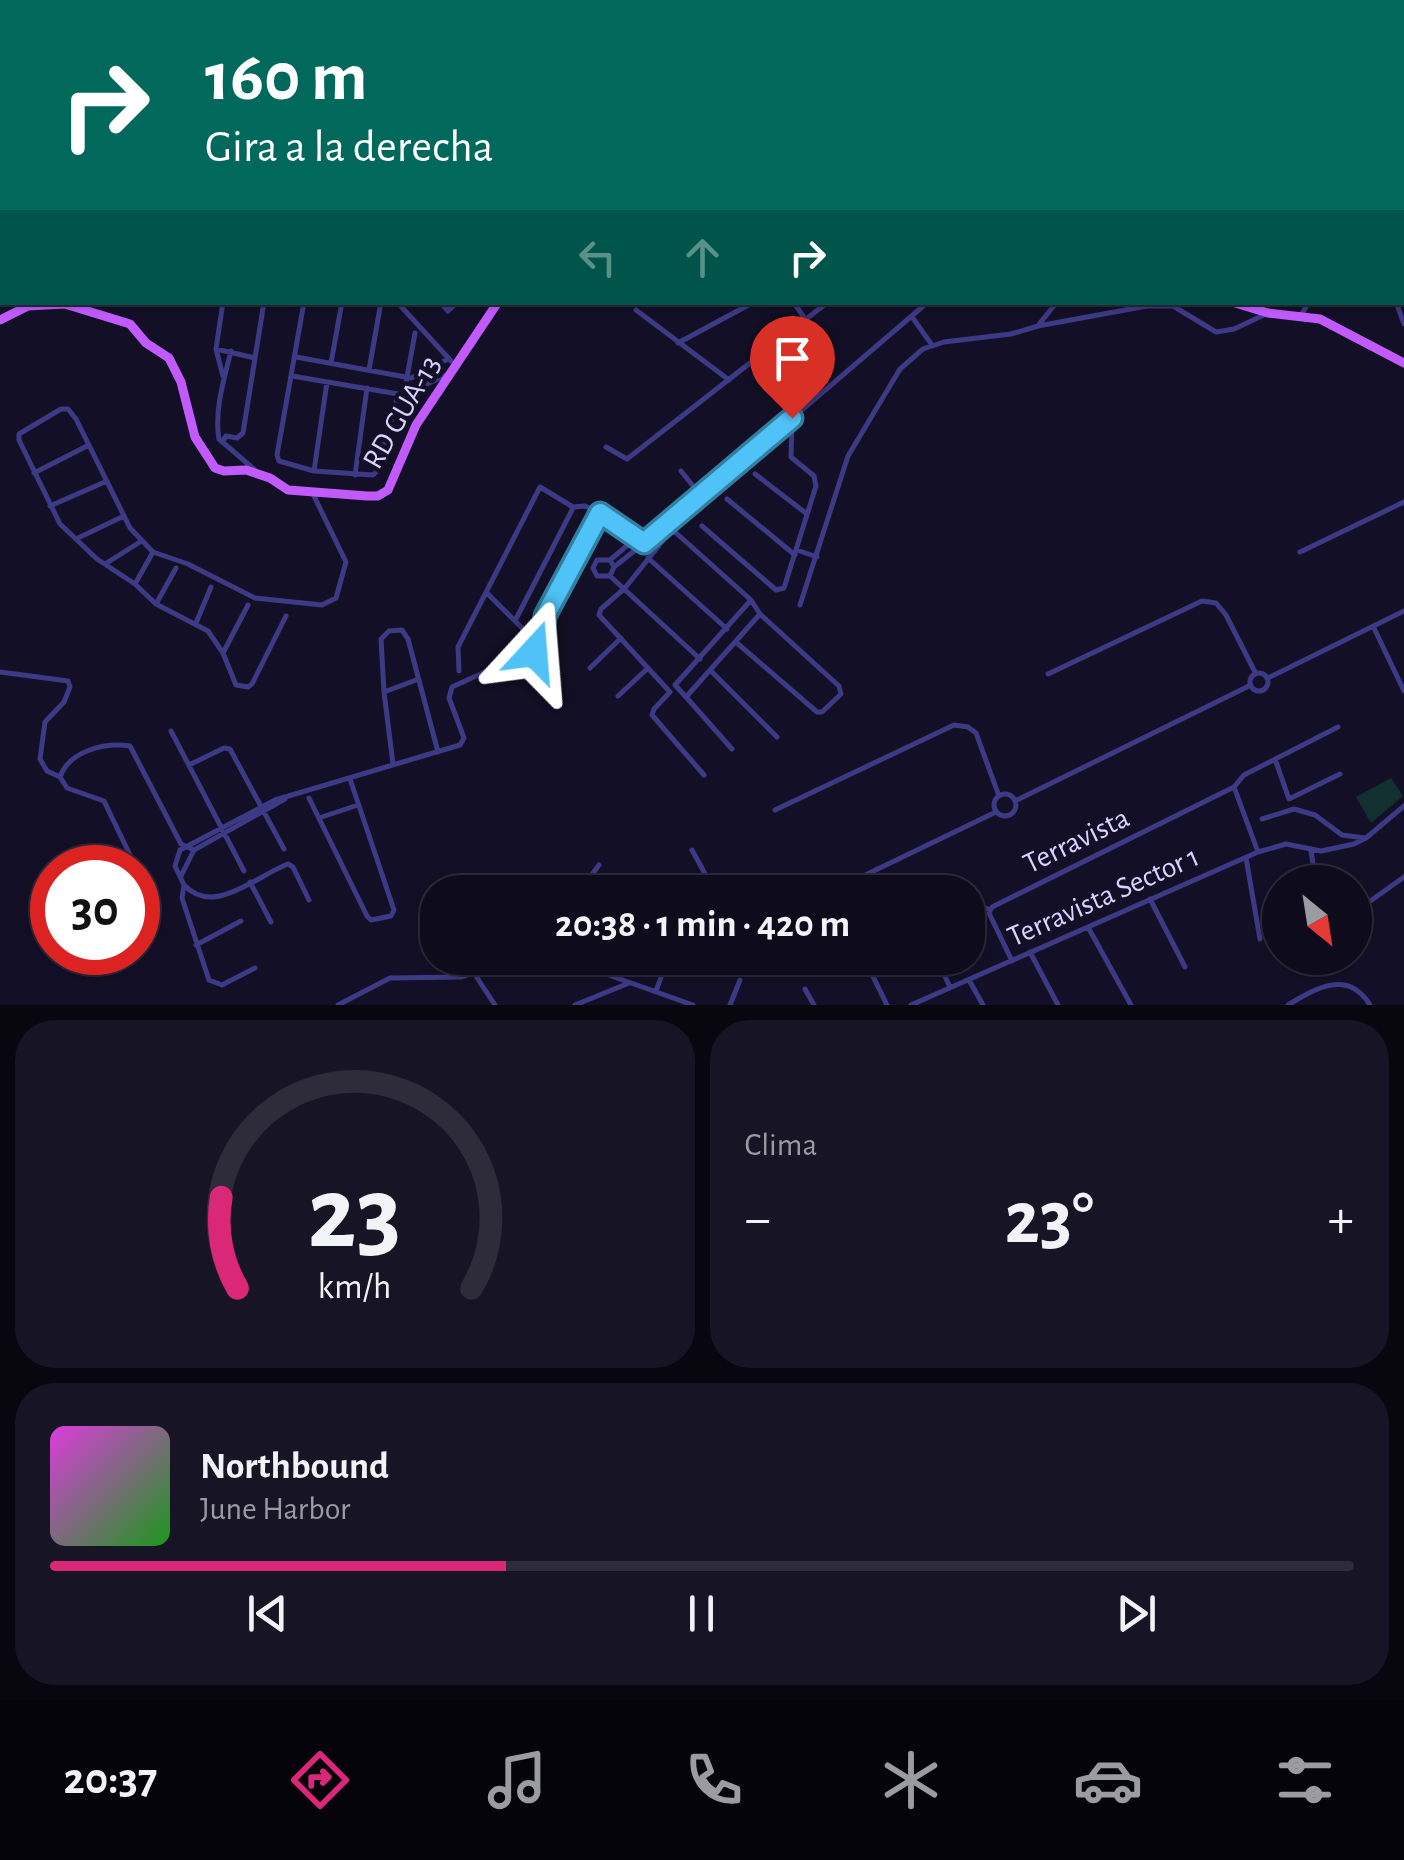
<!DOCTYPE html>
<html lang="es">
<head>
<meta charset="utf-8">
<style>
	body { margin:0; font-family:"Alegreya Sans",sans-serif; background:#171425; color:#f1f3f6; height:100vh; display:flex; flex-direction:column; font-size:38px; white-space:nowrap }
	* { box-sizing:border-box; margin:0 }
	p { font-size:32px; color:#9b9ba3 }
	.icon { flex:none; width:55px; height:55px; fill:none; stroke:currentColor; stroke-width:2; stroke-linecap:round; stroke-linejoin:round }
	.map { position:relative; height:1005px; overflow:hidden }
	.panel { display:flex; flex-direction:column; gap:15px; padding:15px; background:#08060f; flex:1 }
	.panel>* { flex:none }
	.guide { position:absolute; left:0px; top:0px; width:1405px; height:305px; box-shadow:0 2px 8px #0004,0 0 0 2px #2e2b3b; background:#00695c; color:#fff; overflow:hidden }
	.needle { width:65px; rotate:150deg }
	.fabs { position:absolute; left:1262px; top:865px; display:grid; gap:20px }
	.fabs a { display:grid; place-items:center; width:110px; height:110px; border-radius:50%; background:#0e0b1c; box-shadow:0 2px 8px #0004,0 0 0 2px #2e2b3b; font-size:50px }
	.speed { position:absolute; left:30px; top:845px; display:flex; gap:20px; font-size:50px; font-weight:700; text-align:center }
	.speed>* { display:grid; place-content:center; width:130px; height:130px; border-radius:50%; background:#0e0b1c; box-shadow:0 2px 8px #0004,0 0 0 2px #2e2b3b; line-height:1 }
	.speed .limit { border:15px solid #d22; background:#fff; color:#111 }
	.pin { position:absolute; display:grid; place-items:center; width:85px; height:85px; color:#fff; margin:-102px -42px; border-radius:50% 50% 50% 0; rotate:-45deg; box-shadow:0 0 10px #0007 }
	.pin .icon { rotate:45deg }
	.me { position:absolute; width:110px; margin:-55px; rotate:19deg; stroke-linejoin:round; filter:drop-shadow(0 0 8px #0008) }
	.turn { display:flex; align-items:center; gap:35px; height:210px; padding:0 40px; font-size:45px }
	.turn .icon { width:130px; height:130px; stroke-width:2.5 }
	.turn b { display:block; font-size:70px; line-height:85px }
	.lanes { display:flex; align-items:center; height:95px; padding:0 40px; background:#0003; justify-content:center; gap:50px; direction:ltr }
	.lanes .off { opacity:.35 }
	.big { font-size:75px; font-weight:700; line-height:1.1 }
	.panel .widget { flex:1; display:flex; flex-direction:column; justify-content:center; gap:15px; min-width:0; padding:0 35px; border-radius:40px; background:#171425 }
	.panel .dial { align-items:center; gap:0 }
	.dial svg { height:260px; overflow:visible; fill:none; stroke:#2e2b3b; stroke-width:7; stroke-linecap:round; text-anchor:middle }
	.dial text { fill:#f1f3f6; stroke:none }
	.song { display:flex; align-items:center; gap:30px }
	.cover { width:120px; height:120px; border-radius:15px; background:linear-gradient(135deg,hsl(300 70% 55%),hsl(120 70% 35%)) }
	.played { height:10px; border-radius:5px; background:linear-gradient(90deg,#db2777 35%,#2e2b3b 35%) }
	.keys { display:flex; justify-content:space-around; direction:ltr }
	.heat { display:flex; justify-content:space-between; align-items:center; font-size:55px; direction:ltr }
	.panel .tiles { flex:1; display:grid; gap:15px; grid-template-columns:1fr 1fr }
	.widget:last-child { grid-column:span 2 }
	.trip { position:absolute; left:420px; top:875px; width:565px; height:100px; border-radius:40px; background:#0e0b1c; box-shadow:0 2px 8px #0004,0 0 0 2px #2e2b3b; font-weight:700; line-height:100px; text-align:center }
	.dock { display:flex; height:160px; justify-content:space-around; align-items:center; background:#06040b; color:#9b9ba3 }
	.dock .icon { width:70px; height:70px }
	.dock .active { color:#db2777 }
	.dock b { font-size:45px; color:#f1f3f6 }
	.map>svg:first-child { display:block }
</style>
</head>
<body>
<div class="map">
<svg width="1404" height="1005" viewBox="0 0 1404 1005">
	<rect width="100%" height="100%" fill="#130f26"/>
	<path fill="#12302f" d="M1391,778L1403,796L1371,823L1356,797Z"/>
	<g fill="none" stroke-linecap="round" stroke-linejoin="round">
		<path stroke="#3d3a85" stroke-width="5" d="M312,0L315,2
			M806,0L808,2
			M900,0L903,2
			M968,0L970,2
			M1318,0L1320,2
			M344,2V0
			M730,2L733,0
			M870,2L871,0
			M1012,2L1013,0
			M1064,2L1065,0
			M1106,2L1107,0
			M1152,2L1154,0
			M1224,2L1225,0
			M1231,2L1232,0
			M1402,13L1404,11
			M0,133H2
			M1402,140L1404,138
			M223,302L216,349L223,376
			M304,302L277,455L279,461L314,471L373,475L378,470L398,394
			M397,302L451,361
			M440,302L448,311L458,302
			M793,302L806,320
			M1396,302L1404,324
			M636,310L729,380
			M1301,315L1309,302
			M912,317L932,345
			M1040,323L1057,302
			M678,343L754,302
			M216,349L255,358
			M231,351C224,379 214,411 219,439L255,470
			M296,357L411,378L448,359
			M331,363L342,302
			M369,370L381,302
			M292,376L404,395L448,374
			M404,394L415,333
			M222,442L226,436L237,438L243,433L264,302
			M606,447L627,459L828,302
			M314,471L327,382
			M681,471L701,496
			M34,473L89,445
			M755,474L807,514
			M355,475L367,388
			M727,499L795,555
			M50,506L107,481
			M702,526L776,590L784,588L816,486L814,476L791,457L792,421
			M78,538L124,516
			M797,550L817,557
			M1300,552L1404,502
			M648,558L727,629
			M610,560L614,567L610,576H597L593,568L597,560H610L635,539
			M105,564L140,542
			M614,567L643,544
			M610,576L700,659
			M135,584L153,552
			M487,593L530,636
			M751,600L675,685L686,697L760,614
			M156,604L176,568
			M800,605L848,456L900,369L923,349L944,342L1011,334L1038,326L1147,306H1173L1216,332L1234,329L1266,314
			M286,616L252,684L248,687L236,685L223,653L208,631L156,604L135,584L97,559L60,524L19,440V434L61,409H68L76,419L130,528L153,552L188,564L255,598L322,605L336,598L346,562L312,492
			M515,621L573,508
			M196,623L211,587
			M1373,626L1404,691
			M223,653L248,605
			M590,668L621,638
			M459,671L458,647L540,487L573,507L585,506L600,513
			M711,671L777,737
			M0,672L68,681L70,687L64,702L45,722L40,759L47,771L60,777L67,788L104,801L131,857L119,868
			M1250 682a9 9 0 1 1 18 0a9 9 0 1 1-18 0Z
			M1048,674L1202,601L1216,603L1226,615L1256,674
			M1268,678L1404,611
			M384,692L416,680
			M670,692L599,615L601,609L625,588L669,533L675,532L751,600L760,614L839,686L841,694L822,712H817L737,643
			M670,692L654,709L652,715L704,775
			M618,696L648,668
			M686,697L732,749
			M171,731L244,871
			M1275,759L1289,799L1340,774
			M393,764L384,692L381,639L389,631L402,630L408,639L438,752
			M189,765L224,748L230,749L284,849
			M60,777C69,751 105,742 130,746L181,844L194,850
			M1234,787L1258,852
			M994 805a11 11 0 1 1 22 0a11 11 0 1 1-22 0Z
			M309,798L367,916L371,920L391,916L394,910L350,779
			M1015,801L1251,685
			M775,810L954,725L968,727L976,733L999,796
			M319,818L358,805
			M1262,819L1294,809L1315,815L1342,835L1365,838
			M692,850L715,892
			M1311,851L1316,882
			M1246,858L1260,939
			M181,876L194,850L285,799
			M250,882L271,922
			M184,885C214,917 256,876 288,864L293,867L309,900
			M579,892L599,865
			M830,892L996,812
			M1150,899L1185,967
			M974,903L990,910
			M1355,912L1404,877
			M1088,927L1131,1005
			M427,930L438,952
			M196,945L241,921
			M1030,952L1058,1005
			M440,958L449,975
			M561,958L693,1005
			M864,958L887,1005
			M936,958L950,987
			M1012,961L989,913L992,907L1234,787L1244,775L1338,727
			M255,968L222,985L209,980L182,898L184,885L175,866L180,850L275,800L460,745L464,738L449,698L452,687L537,648L545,616L600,513L640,542L649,541L928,302
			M474,973L495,1005
			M969,980L983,1005
			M805,989L814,1005
			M656,991L668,958
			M338,1005L390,978L462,977L514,958
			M575,1005L629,983
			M730,1005L740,980
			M911,1005L1258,852L1286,844L1321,851L1354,844L1366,838L1404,806
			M1288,1005C1316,988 1348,969 1370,1005"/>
		<path stroke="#3d3a85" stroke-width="6" d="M662,0L664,2"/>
		<path stroke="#c25bff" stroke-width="9" d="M1232,302L1268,313L1320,319L1404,363
			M0,320L28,306L65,304L130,324L146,343L169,358L181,382L195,437L215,468L224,471L246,470L270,478L288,490L367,496H378L388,490L416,425L498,302"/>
	</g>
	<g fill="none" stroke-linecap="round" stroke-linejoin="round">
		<g stroke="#337fa1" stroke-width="25">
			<path id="route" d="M534,652L542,640L545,616L600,513L644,543L792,418"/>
		</g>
		<use href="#route" stroke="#4fc3f7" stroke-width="18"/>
	</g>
	<g text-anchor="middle" stroke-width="9" stroke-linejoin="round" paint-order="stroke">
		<g font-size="30" fill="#d9d4ff" stroke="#130f26">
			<text transform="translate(401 412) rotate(-60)" y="10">RD GUA-13</text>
			<text transform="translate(1076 840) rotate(-26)" y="10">Terravista</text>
			<text transform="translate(1103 896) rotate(-24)" y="10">Terravista Sector 1</text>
		</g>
	</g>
</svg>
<div class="fabs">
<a><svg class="needle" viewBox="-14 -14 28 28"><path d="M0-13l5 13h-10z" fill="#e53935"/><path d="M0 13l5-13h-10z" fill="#9b9ba3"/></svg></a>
</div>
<div class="speed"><div class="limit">30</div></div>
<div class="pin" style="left:792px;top:418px;background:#d93025"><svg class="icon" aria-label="arrive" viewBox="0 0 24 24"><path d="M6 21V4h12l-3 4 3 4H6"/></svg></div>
<svg class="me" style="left:534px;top:652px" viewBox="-20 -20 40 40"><path d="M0-17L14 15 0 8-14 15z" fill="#4fc3f7" stroke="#fff" stroke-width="4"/></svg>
<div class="trip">20:38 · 1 min · 420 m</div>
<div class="guide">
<div class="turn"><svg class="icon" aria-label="right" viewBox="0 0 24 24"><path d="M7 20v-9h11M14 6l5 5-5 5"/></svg><div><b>160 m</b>Gira a la derecha</div></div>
<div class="lanes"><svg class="icon off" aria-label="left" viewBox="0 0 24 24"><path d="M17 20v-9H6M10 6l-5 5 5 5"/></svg><svg class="icon off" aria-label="ahead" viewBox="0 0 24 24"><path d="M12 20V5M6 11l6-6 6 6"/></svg><svg class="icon" aria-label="right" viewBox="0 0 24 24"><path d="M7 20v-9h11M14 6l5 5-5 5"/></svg></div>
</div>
</div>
<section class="panel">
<div class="tiles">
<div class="widget dial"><svg viewBox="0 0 100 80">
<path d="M14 69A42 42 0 1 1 86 69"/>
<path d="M14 69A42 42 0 0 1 9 41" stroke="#db2777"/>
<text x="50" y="56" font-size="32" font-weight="700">23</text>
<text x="50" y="72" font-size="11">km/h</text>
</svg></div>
<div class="widget"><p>Clima</p>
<div class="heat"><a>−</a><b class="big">23°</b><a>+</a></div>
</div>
<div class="widget">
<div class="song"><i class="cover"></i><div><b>Northbound</b><p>June Harbor</p></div></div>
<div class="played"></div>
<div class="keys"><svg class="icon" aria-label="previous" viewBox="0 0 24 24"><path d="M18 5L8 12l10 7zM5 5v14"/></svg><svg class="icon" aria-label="pause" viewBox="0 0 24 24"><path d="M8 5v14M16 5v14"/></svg><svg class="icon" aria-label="next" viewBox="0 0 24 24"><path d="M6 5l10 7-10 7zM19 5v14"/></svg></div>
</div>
</div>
</section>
<nav class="dock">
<b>20:37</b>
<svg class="icon active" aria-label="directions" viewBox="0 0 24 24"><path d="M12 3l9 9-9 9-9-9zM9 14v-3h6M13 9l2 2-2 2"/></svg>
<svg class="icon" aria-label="music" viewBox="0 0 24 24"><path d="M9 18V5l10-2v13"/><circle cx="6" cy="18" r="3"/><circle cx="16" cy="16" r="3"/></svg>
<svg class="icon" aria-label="phone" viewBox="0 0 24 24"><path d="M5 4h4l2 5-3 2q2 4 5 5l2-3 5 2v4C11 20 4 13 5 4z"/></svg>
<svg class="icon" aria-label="climate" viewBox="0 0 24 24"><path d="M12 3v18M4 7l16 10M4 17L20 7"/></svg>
<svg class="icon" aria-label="car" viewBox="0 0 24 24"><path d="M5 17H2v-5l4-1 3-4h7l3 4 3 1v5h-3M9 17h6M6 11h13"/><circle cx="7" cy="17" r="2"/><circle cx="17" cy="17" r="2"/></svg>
<svg class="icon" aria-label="filters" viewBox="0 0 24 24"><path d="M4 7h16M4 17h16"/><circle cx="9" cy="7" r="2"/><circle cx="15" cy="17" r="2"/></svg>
</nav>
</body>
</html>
